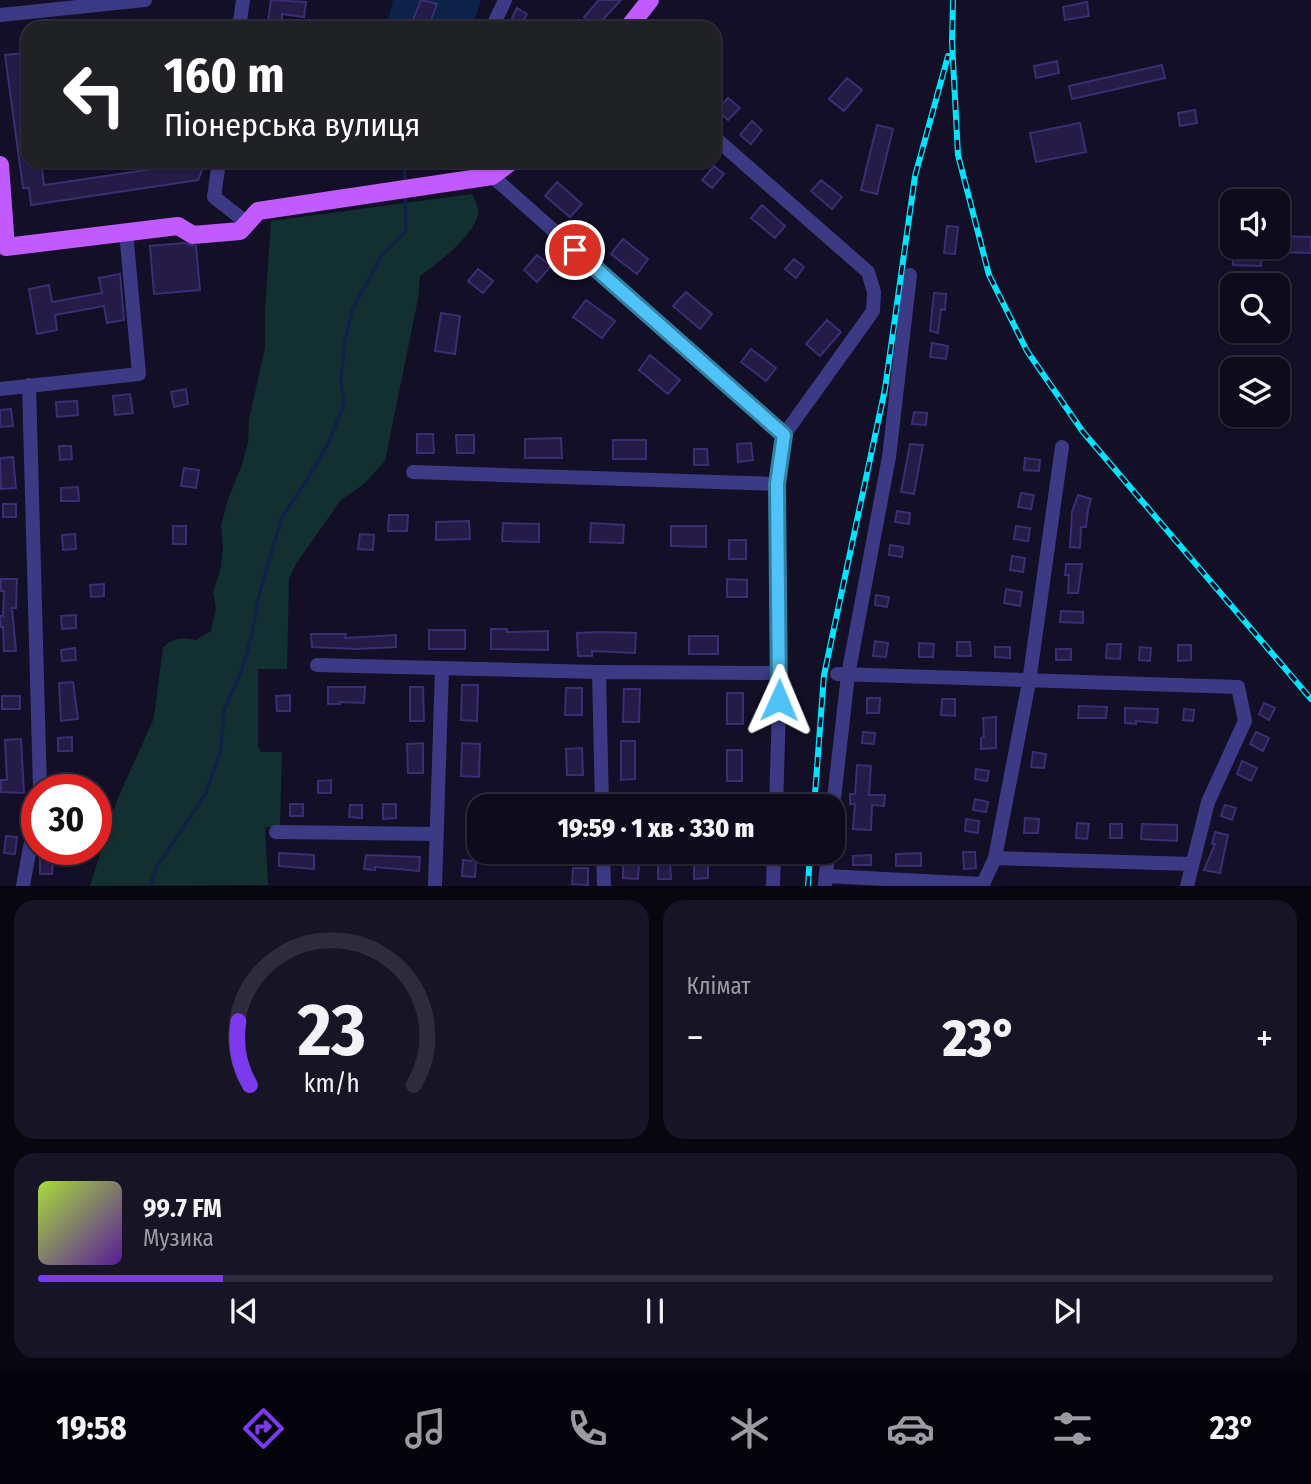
<!DOCTYPE html>
<html lang="uk">
<head>
<meta charset="utf-8">
<style>
	body { margin:0; font-family:"Fira Sans Condensed",sans-serif; background:#171425; color:#f1f3f6; height:100vh; display:flex; flex-direction:column; font-size:26px; white-space:nowrap }
	* { box-sizing:border-box; margin:0 }
	p { font-size:23px; color:#9b9ba3 }
	.icon { flex:none; width:38px; height:38px; fill:none; stroke:currentColor; stroke-width:2; stroke-linecap:round; stroke-linejoin:round }
	.map { position:relative; height:886px; overflow:hidden }
	.side { display:flex; flex-direction:column; gap:14px; padding:14px; background:#08060f; flex:1 }
	.side>* { flex:none }
	.guide { position:absolute; left:21px; top:21px; width:700px; height:147px; border-radius:21px; box-shadow:0 2px 5px #0004,0 0 0 2px #2e2b3b; background:#202124; color:#fff; overflow:hidden }
	.fabs { position:absolute; left:1220px; top:189px; display:grid; gap:14px }
	.fabs a { display:grid; place-items:center; width:70px; height:70px; border-radius:14px; background:#0e0b1c; box-shadow:0 2px 5px #0004,0 0 0 2px #2e2b3b; font-size:35px }
	.speed { position:absolute; left:21px; top:774px; display:flex; gap:14px; font-size:35px; font-weight:700; text-align:center }
	.speed>* { display:grid; place-content:center; width:91px; height:91px; border-radius:50%; background:#0e0b1c; box-shadow:0 2px 5px #0004,0 0 0 2px #2e2b3b; line-height:1 }
	.speed .limit { border:10px solid #d22; background:#fff; color:#111 }
	.pin { position:absolute; display:grid; place-items:center; width:60px; height:60px; color:#fff; margin:-30px; border:4px solid #fff; border-radius:50%; box-shadow:0 2px 7px #0007 }
	.me { position:absolute; width:77px; margin:-38px; rotate:1deg; stroke-linejoin:round; filter:drop-shadow(0 0 5px #0008) }
	.turn { display:flex; align-items:center; gap:24px; height:147px; padding:0 28px; font-size:32px }
	.turn .icon { width:91px; height:91px; stroke-width:2.5 }
	.turn b { display:block; font-size:49px; line-height:60px }
	.big { font-size:52px; font-weight:800; line-height:1.1 }
	.side .card { flex:1; display:flex; flex-direction:column; justify-content:center; gap:10px; min-width:0; padding:0 24px; border-radius:21px; background:#171425 }
	.side .dial { align-items:center; gap:0 }
	.dial svg { height:182px; overflow:visible; fill:none; stroke:#2e2b3b; stroke-width:7; stroke-linecap:round; text-anchor:middle }
	.dial text { fill:#f1f3f6; stroke:none }
	.song { display:flex; align-items:center; gap:21px }
	.cover { width:84px; height:84px; border-radius:10px; background:linear-gradient(135deg,hsl(80 70% 55%),hsl(270 70% 35%)) }
	.played { height:7px; border-radius:4px; background:linear-gradient(90deg,#7c3aed 15%,#2e2b3b 15%) }
	.keys { display:flex; justify-content:space-around; direction:ltr }
	.heat { display:flex; justify-content:space-between; align-items:center; font-size:38px; direction:ltr }
	.side .tiles { flex:1; display:grid; gap:14px; grid-template-columns:1fr 1fr }
	.card:last-child { grid-column:span 2 }
	.trip { position:absolute; left:467px; top:794px; width:378px; height:70px; border-radius:21px; background:#0e0b1c; box-shadow:0 2px 5px #0004,0 0 0 2px #2e2b3b; font-weight:800; line-height:70px; text-align:center }
	.dock { display:flex; height:112px; justify-content:space-around; align-items:center; background:#06040b; color:#9b9ba3 }
	.dock .icon { width:49px; height:49px }
	.dock .on { color:#7c3aed }
	.dock b { font-size:32px; color:#f1f3f6 }
	.map>svg:first-child { display:block }
</style>
</head>
<body>
<div class="map">
<svg width="1311" height="886" viewBox="0 0 1311 886">
	<rect width="100%" height="100%" fill="#130f26"/>
	<path fill="#12302f" d="M472,194C474,198 478,205 478,210C480,232 436,264 420,276L418,299L385,461L365,483L340,501L296,564L289,579L287,669H258V746L261,752H282L280,828L265,827L268,885L90,886L117,800L154,718L163,647C174,638 182,637 196,640L211,631L216,609L213,592L221,568L223,547L221,526L228,499L242,465L248,443L249,419L265,348V312L271,221Z"/>
	<path fill="#0c2248" d="M393,0H481L472,28H386Z"/>
	<g fill="none" stroke-linecap="round" stroke-linejoin="round">
		<path stroke="#0c2248" stroke-width="3.5" d="M404,161L405,184
			M150,886L156,868L205,795L221,750L224,710L241,672L252,634L259,595L282,517L307,480L328,444L344,405L341,379L345,341L352,310L382,255L406,231L405,195"/>
	</g>
	<path fill="#241b47" stroke="#3b2d73" stroke-width="2" d="M271,0L306,2L304,17L282,14V28H267Z
		M421,0L437,4L428,28H410Z
		M599,0H621L595,28L584,17Z
		M1087,2L1089,16L1065,20L1063,7Z
		M517,8L527,14L521,24L512,18Z
		M24,53L28,88V161H41L44,185L180,165L185,161H206L198,180L31,205L29,188H23L5,55Z
		M1057,61L1059,73L1036,78L1034,66Z
		M1162,65L1165,78L1072,99L1069,86Z
		M847,78L862,90L844,111L829,99Z
		M728,98L740,108L728,120L717,110Z
		M1195,110L1197,123L1180,126L1178,113Z
		M752,121L762,130L751,144L740,135Z
		M1080,123L1086,152L1036,162L1030,133Z
		M877,125L893,129L877,194L861,190Z
		M714,166L724,174L712,188L702,180Z
		M821,180L842,197L832,209L811,191Z
		M557,182L582,204L570,217L545,196Z
		M762,205L785,226L775,238L751,218Z
		M947,226L958,227L955,254L944,253Z
		M1278,236L1311,237V253L1278,252Z
		M623,239L648,259L637,274L611,254Z
		M184,243L196,246L200,290L154,294L150,246Z
		M1233,247H1262L1261,266L1233,265Z
		M537,255L551,266L537,282L524,270Z
		M794,259L804,267L796,278L785,269Z
		M478,269L493,281L483,293L468,281Z
		M120,274L124,320L107,323L104,306L55,315L57,330L37,334L29,289L49,285L52,302L102,293L99,278Z
		M686,292L712,314L700,329L673,306Z
		M934,293L946,294L945,310L941,309L938,333L930,331Z
		M586,300L615,321L602,338L573,317Z
		M441,313L460,316L455,354L435,351Z
		M827,320L841,332L820,356L806,344Z
		M932,343L948,346L946,359L930,357Z
		M751,349L776,368L766,381L741,362Z
		M650,355L680,380L668,394L639,370Z
		M186,389L188,404L174,407L171,392Z
		M130,394L133,413L115,415L113,396Z
		M77,401L78,415L57,417L56,402Z
		M11,409L13,426L0,427V410Z
		M914,412L927,413L926,425L912,424Z
		M417,434H433L434,453H417Z
		M456,435H474V453H457Z
		M561,438L562,458H525V439Z
		M613,440H646V459H613Z
		M751,443L753,460L738,462L737,444Z
		M910,444L923,445L914,494L901,492Z
		M59,446H71L72,459L60,460Z
		M694,449H707L708,465H694Z
		M13,457L16,488L1,489L0,458Z
		M1025,458L1040,460L1039,471L1024,470Z
		M184,468L199,470L196,488L181,486Z
		M78,487L79,501H61V488Z
		M1021,493L1034,495L1031,509L1018,507Z
		M1078,495L1091,499L1088,510L1086,527H1081L1080,548L1070,547L1072,512Z
		M3,504H16V517H3Z
		M897,511L910,513L909,524L895,522Z
		M389,515H408L407,531H388Z
		M469,521L470,539L436,540V522Z
		M503,523L539,524V542L502,541Z
		M591,523L624,525L623,543L590,542Z
		M173,526H186V544H173Z
		M671,526H706V547L671,546Z
		M1016,526L1030,528L1028,541L1014,539Z
		M75,534L76,549L63,550L62,535Z
		M360,534L374,535L373,550L358,549Z
		M729,540H746V559H729Z
		M890,545L903,547L902,557L889,555Z
		M1012,556L1025,558L1023,572L1010,570Z
		M1066,564H1082L1078,593H1068L1069,575H1065Z
		M1,579H17L16,608H12L16,651H4L3,627H1L0,616H3L4,591H1Z
		M727,579L747,580V597H727Z
		M104,584V596L91,597L90,585Z
		M1006,589L1022,592L1020,606L1004,603Z
		M876,595L889,597L887,607L875,605Z
		M1061,611L1083,612V623L1060,622Z
		M76,615V628L62,629L61,616Z
		M491,629H507V632L548,631V650L491,649Z
		M429,630H465V649H429Z
		M600,632L636,633L635,653L592,651V656H578L577,633Z
		M311,634H346L345,638L396,635V647L356,649L312,647Z
		M689,636H718V654H689Z
		M875,641L888,643L886,657L873,656Z
		M957,642H970L971,656H957Z
		M919,643L934,644L933,657H919Z
		M1107,644H1121L1120,659L1106,658Z
		M1178,645H1191V660L1178,661Z
		M995,647H1010V658L995,657Z
		M1140,647L1151,648L1150,661L1139,660Z
		M75,648L76,660L62,661L61,650Z
		M1056,649H1071V660H1056Z
		M73,682L78,719L61,721L59,683Z
		M462,685H478L477,721L461,720Z
		M328,687H365L364,703L340,702V704H328Z
		M410,687H423L424,721H410Z
		M566,688H582V715H565Z
		M624,689H640L639,722H623Z
		M727,693H743V724H727Z
		M290,695V711H277L276,696Z
		M2,696H20V709H2Z
		M867,698H880L879,713H867Z
		M942,699H955V716L941,715Z
		M1264,703L1275,708L1269,720L1259,714Z
		M1079,706L1107,707L1106,718H1078Z
		M1125,708L1158,709L1157,723L1136,721V724L1125,723Z
		M1184,709L1194,710L1193,721L1183,720Z
		M996,717V748L981,749V738L984,737L983,718Z
		M863,732L875,733L874,744L862,743Z
		M1256,732L1269,738L1263,751L1250,744Z
		M72,737V751H58V738Z
		M21,739L24,793L1,792V780H7L5,740Z
		M621,741H635V779L621,780Z
		M423,743V773H408L407,744Z
		M462,743L480,744L479,777L461,776Z
		M582,748L583,775H567L566,749Z
		M727,750H742V781H727Z
		M1033,752L1046,754L1044,768L1031,767Z
		M1242,761L1257,768L1251,781L1237,774Z
		M857,765L871,766L869,795H885L884,806L872,805L871,830L853,829L855,804H850V794H855Z
		M976,769L989,771L987,781L975,779Z
		M56,776L73,777L72,789H55Z
		M331,780V793H318V781Z
		M567,795H582V807H568Z
		M730,797L745,798V807H729Z
		M975,799L988,802L986,812L973,810Z
		M290,804H303V816H290Z
		M383,804H396V818L383,819Z
		M350,805H362V818L349,817Z
		M1225,805L1236,808L1232,820L1221,816Z
		M1025,818L1039,819L1038,833H1024Z
		M966,819L979,821L978,833L965,831Z
		M1077,823L1089,824L1087,839L1076,838Z
		M1110,824H1122V838H1110Z
		M1142,824L1177,825V841L1141,839Z
		M1215,832L1228,835L1220,873L1204,870L1215,844H1212Z
		M6,836L17,837L15,854L4,853Z
		M963,852H975L976,868L964,869Z
		M279,853L314,855V869L279,866Z
		M921,853V866H896V854Z
		M366,855L420,857L419,871L375,867V870L364,869Z
		M871,855V865H853V856Z
		M40,859H53L52,874H40Z
		M463,860L476,861L475,877L462,876Z
		M658,862H670L671,879H658Z
		M623,863L639,864L638,879L623,878Z
		M694,865H708V878L694,879Z
		M573,868H588V885L572,884Z"/>
	<g fill="none" stroke-linecap="round" stroke-linejoin="round">
		<path stroke="#3d3a85" stroke-width="14" d="M0,15L145,0
			M239,28L243,0
			M492,28L505,0
			M714,137L868,272L874,292L873,311L784,435L777,484L780,673L776,807
			M219,161L214,197L247,223
			M492,176L784,435
			M29,385L40,789
			M0,389L139,374L126,232
			M413,472L777,484
			M317,665L599,672L780,673
			M599,672L602,807
			M837,674L1238,687L1245,721L1208,802L1187,886
			M833,807L848,675L889,457L910,275
			M276,832L436,834
			M603,852L604,886
			M995,858L1192,864
			M826,876L982,884
			M825,884L828,852
			M23,886L37,808
			M435,886L442,669
			M773,886L774,852
			M982,886L995,858L1029,682L1062,447"/>
		<path stroke="#c25bff" stroke-width="18" d="M628,28L650,0
			M0,165L6,247L178,226L193,235L240,231L258,211L492,176L512,161"/>
		<g stroke="#00e5ff" stroke-width="6">
			<path id="rail" d="M953,0L952,42L958,155L989,275L1027,351L1083,432L1311,699
				M814,807L824,675L885,389L915,176L948,56
				M808,886L810,852"/>
		</g>
		<use href="#rail" stroke="#130f26" stroke-width="3.5" stroke-dasharray="10" stroke-linecap="butt"/>
	</g>
	<g fill="none" stroke-linecap="round" stroke-linejoin="round">
		<g stroke="#337fa1" stroke-width="18">
			<path id="route" d="M575,250L784,435L777,484L779,700"/>
		</g>
		<use href="#route" stroke="#4fc3f7" stroke-width="12"/>
	</g>
</svg>
<div class="fabs">
<a><svg class="icon" aria-label="sound" viewBox="0 0 24 24"><path d="M4 9h4l5-4v14l-5-4H4zM17 9q2 3 0 6"/></svg></a>
<a><svg class="icon" aria-label="search" viewBox="0 0 24 24"><circle cx="10" cy="10" r="6"/><path d="M15 15l6 6"/></svg></a>
<a><svg class="icon" aria-label="layers" viewBox="0 0 24 24"><path d="M12 4l9 5-9 5-9-5zM3 14l9 5 9-5"/></svg></a>
</div>
<div class="speed"><div class="limit">30</div></div>
<div class="pin" style="left:575px;top:250px;background:#d93025"><svg class="icon" aria-label="arrive" viewBox="0 0 24 24"><path d="M6 21V4h12l-3 4 3 4H6"/></svg></div>
<svg class="me" style="left:779px;top:700px" viewBox="-20 -20 40 40"><path d="M0-17L14 15 0 8-14 15z" fill="#4fc3f7" stroke="#fff" stroke-width="4"/></svg>
<div class="trip">19:59 · 1 хв · 330 m</div>
<div class="guide">
<div class="turn"><svg class="icon" aria-label="left" viewBox="0 0 24 24"><path d="M17 20v-9H6M10 6l-5 5 5 5"/></svg><div><b>160 m</b>Піонерська вулиця</div></div>
</div>
</div>
<section class="side">
<div class="tiles">
<div class="card dial"><svg viewBox="0 0 100 80">
<path d="M14 69A42 42 0 1 1 86 69"/>
<path d="M14 69A42 42 0 0 1 9 41" stroke="#7c3aed"/>
<text x="50" y="56" font-size="32" font-weight="700">23</text>
<text x="50" y="72" font-size="11">km/h</text>
</svg></div>
<div class="card"><p>Клімат</p>
<div class="heat"><a>−</a><b class="big">23°</b><a>+</a></div>
</div>
<div class="card">
<div class="song"><i class="cover"></i><div><b>99.7 FM</b><p>Музика</p></div></div>
<div class="played"></div>
<div class="keys"><svg class="icon" aria-label="previous" viewBox="0 0 24 24"><path d="M18 5L8 12l10 7zM5 5v14"/></svg><svg class="icon" aria-label="pause" viewBox="0 0 24 24"><path d="M8 5v14M16 5v14"/></svg><svg class="icon" aria-label="next" viewBox="0 0 24 24"><path d="M6 5l10 7-10 7zM19 5v14"/></svg></div>
</div>
</div>
</section>
<nav class="dock">
<b>19:58</b>
<svg class="icon on" aria-label="directions" viewBox="0 0 24 24"><path d="M12 3l9 9-9 9-9-9zM9 14v-3h6M13 9l2 2-2 2"/></svg>
<svg class="icon" aria-label="music" viewBox="0 0 24 24"><path d="M9 18V5l10-2v13"/><circle cx="6" cy="18" r="3"/><circle cx="16" cy="16" r="3"/></svg>
<svg class="icon" aria-label="phone" viewBox="0 0 24 24"><path d="M5 4h4l2 5-3 2q2 4 5 5l2-3 5 2v4C11 20 4 13 5 4z"/></svg>
<svg class="icon" aria-label="climate" viewBox="0 0 24 24"><path d="M12 3v18M4 7l16 10M4 17L20 7"/></svg>
<svg class="icon" aria-label="car" viewBox="0 0 24 24"><path d="M5 17H2v-5l4-1 3-4h7l3 4 3 1v5h-3M9 17h6M6 11h13"/><circle cx="7" cy="17" r="2"/><circle cx="17" cy="17" r="2"/></svg>
<svg class="icon" aria-label="filters" viewBox="0 0 24 24"><path d="M4 7h16M4 17h16"/><circle cx="9" cy="7" r="2"/><circle cx="15" cy="17" r="2"/></svg>
<b>23°</b>
</nav>
</body>
</html>
